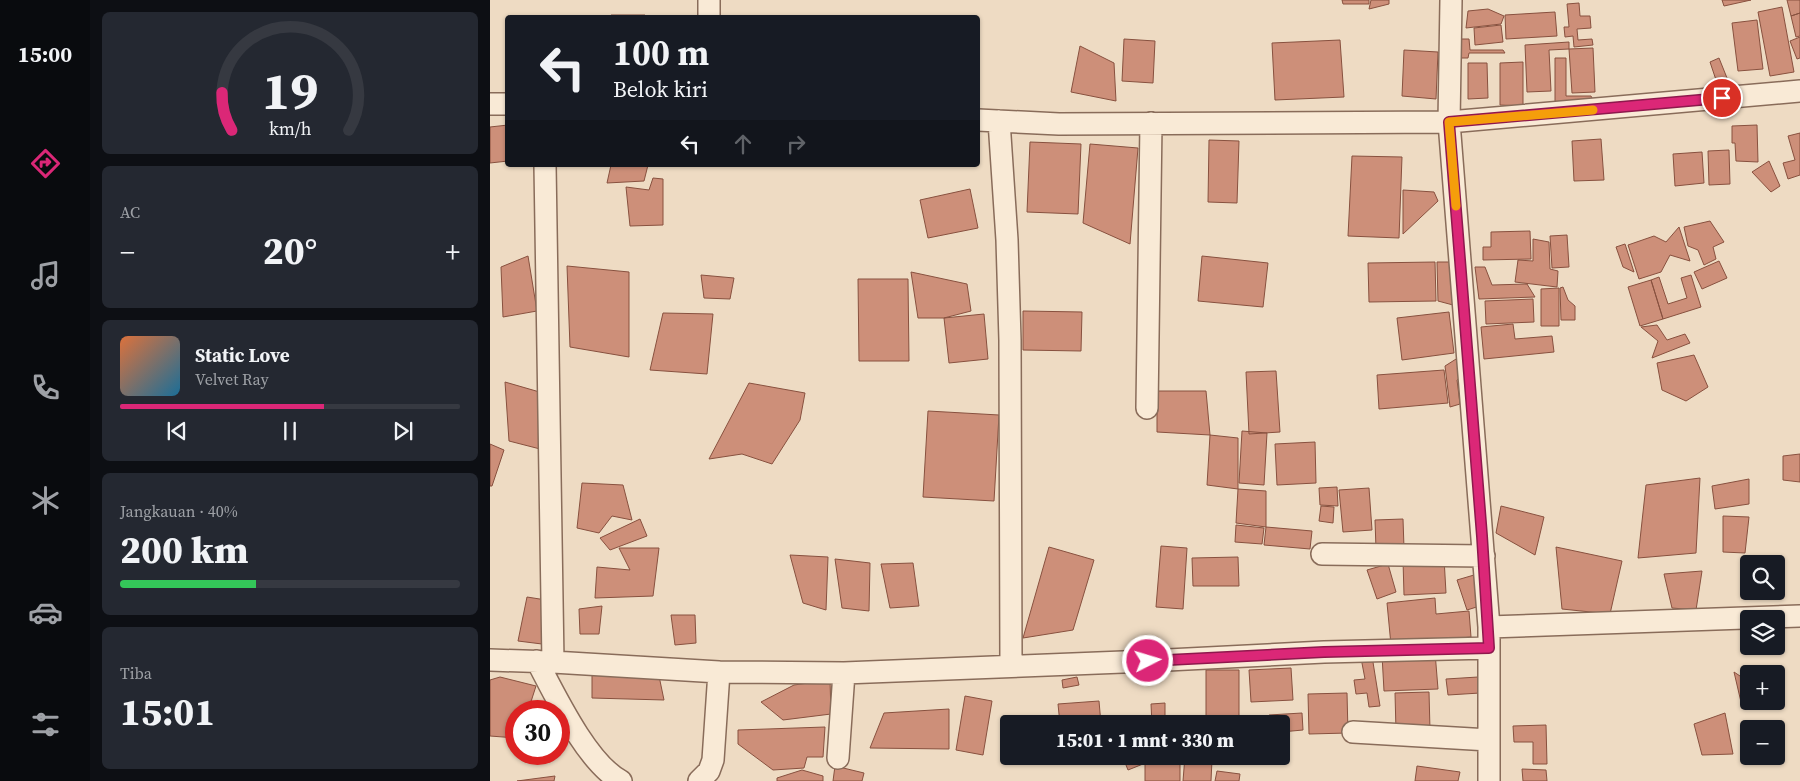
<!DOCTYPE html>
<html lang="id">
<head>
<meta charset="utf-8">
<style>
	body { margin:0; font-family:"Source Serif 4",serif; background:#242831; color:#f1f3f6; height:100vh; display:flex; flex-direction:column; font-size:19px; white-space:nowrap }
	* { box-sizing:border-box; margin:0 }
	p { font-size:16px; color:#9ea1a6 }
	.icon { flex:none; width:28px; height:28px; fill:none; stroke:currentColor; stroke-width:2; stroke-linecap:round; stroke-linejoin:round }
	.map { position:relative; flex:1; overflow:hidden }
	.sheet { display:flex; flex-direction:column; gap:12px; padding:12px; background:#0d0f14; width:400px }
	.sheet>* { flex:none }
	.hud { position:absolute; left:15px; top:15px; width:475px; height:152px; border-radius:5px; box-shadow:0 1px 4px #0004; background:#171b24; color:#f1f3f6; overflow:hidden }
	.buttons { position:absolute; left:1250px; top:555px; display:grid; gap:10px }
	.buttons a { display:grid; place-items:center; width:45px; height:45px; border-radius:5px; background:#171b24; box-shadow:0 1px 4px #0004; font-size:25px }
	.speed { position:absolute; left:15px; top:700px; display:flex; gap:10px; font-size:25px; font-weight:700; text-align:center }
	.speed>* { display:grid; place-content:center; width:65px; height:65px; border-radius:50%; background:#171b24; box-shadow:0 1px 4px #0004; line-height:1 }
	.speed .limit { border:8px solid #d22; background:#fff; color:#111 }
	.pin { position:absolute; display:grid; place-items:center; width:42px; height:42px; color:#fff; margin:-21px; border:2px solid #fff; border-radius:50%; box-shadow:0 1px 5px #0007 }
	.me { position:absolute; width:55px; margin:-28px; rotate:85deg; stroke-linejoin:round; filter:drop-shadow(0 0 4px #0008) }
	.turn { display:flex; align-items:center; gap:18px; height:105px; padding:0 25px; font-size:22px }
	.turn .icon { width:65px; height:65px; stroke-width:2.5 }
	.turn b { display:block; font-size:35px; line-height:42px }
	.lanes { display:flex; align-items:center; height:48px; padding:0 25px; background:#0003; justify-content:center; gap:25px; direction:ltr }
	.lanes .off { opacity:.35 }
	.big { font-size:38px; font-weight:800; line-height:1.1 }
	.sheet .widget { flex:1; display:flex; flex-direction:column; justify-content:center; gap:8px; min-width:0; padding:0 18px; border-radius:8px; background:#242831 }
	.sheet .dial { align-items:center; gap:0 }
	.dial svg { height:130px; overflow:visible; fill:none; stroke:#363941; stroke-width:7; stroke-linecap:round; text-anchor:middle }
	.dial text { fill:#f1f3f6; stroke:none }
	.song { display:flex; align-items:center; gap:15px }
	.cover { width:60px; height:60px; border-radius:8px; background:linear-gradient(135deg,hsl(20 70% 55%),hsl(200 70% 35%)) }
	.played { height:5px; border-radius:2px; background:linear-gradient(90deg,#db2777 60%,#363941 60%) }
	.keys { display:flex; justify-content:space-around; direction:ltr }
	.heat { display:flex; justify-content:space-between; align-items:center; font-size:28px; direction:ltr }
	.charge { height:8px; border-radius:4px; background:linear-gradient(90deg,#34c759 40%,#363941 0) }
	.trip { position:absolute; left:510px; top:715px; width:290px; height:50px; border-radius:5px; background:#171b24; box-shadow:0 1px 4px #0004; font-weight:800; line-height:50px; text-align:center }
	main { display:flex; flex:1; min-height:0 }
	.tabs { display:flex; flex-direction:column; width:90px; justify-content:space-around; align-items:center; background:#090b0e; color:#9ea1a6 }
	.tabs .icon { width:35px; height:35px }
	.tabs .current { color:#db2777 }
	.tabs b { font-size:22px; color:#f1f3f6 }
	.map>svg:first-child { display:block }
</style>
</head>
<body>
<main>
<nav class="tabs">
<b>15:00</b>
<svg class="icon current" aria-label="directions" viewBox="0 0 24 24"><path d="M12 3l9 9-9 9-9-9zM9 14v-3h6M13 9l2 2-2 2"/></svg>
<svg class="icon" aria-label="music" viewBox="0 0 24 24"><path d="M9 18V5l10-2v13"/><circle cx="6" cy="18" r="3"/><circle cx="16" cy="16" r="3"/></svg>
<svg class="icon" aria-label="phone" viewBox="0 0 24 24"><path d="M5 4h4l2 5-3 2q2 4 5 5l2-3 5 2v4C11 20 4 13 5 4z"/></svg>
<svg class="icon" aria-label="climate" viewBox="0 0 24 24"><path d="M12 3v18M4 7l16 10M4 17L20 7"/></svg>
<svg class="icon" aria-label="car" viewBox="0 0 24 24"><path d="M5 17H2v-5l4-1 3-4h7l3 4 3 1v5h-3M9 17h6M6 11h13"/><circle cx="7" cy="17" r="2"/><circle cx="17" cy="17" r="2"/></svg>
<svg class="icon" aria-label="filters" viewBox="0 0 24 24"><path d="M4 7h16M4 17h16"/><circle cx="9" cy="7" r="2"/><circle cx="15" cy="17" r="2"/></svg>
</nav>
<section class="sheet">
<div class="widget dial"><svg viewBox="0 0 100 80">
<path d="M14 69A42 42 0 1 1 86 69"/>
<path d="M14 69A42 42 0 0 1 8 46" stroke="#db2777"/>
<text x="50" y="56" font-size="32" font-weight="700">19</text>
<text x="50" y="72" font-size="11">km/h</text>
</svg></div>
<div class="widget"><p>AC</p>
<div class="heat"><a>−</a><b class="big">20°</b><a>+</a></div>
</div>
<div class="widget">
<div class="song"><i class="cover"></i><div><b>Static Love</b><p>Velvet Ray</p></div></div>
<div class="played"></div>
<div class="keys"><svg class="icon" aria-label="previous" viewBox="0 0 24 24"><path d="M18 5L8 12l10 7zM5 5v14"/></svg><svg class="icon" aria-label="pause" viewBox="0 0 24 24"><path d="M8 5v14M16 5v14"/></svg><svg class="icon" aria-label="next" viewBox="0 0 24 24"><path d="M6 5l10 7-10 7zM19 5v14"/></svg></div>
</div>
<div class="widget"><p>Jangkauan · 40%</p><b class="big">200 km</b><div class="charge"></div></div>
<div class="widget"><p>Tiba</p><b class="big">15:01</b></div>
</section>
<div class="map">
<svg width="1310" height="781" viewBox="0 0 1310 781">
	<rect width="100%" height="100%" fill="#eedbc3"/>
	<path fill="#cd8f79" stroke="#88513f" d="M852,0H879V4H853Z
		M881,0H899V4L879,9Z
		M1232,0H1261L1234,6Z
		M1297,0H1310V13L1301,16Z
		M1089,3L1090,16H1100L1101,28L1087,29L1088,40L1102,39L1103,45L1084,47L1083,36L1075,37L1074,27H1079L1077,4Z
		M1292,7L1304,72L1280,76L1268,12Z
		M998,9L1014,16L1011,24L976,28L978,11Z
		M1065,12L1067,36L1016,39L1015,15Z
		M1310,13V36L1306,37L1301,16Z
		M121,15H155L154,18H120Z
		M1267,20L1273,69L1248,71L1242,23Z
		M1011,25L1013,42L985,45L984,28Z
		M1310,37V58L1307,59L1300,41Z
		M634,39L665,41L663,83L632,81Z
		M969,39H979L980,50H1013L1015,53H979L978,58H969Z
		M850,40L854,97L785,100L782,43Z
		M1079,42V49L1059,50L1061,91L1037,92L1035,45Z
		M590,46L624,63L626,101L581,92Z
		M1103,48L1105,92L1082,93L1079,49Z
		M914,50L948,52L946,99L912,96Z
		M1065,58H1076V96H1101L1104,102H1065Z
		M1229,58L1239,83L1228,86L1220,62Z
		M1033,62V106L1010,105V63Z
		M978,63H997L998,98L978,99Z
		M18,125V161L0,163V127Z
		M1267,125L1268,162L1246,161L1245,143H1242V126Z
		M1310,133V175L1298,179L1293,163L1305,160L1298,136Z
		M1111,139L1114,180L1084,181L1082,141Z
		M719,140L749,141L747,203L718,202Z
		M540,142L591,144L588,214L537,212Z
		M600,144L648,148L640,244L593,223Z
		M1239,150L1240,184L1219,185L1218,151Z
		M1212,152L1214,183L1185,186L1183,154Z
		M862,156L912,157L909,238L858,236Z
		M1279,161L1290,186L1281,192L1262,172Z
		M121,165H158L154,181L117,183Z
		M163,178L173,179V225L140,226L136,187L159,190Z
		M480,189L488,228L438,238L430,200Z
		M913,190L944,192L948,201L913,234Z
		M1220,221L1234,242L1223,247L1226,259L1214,265L1208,250L1198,246L1194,227Z
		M1189,227L1200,261L1180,255L1171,272L1149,279L1138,245L1164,236L1176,242Z
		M1040,231L1041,259L993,260V247H1001V232Z
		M1077,235L1079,267L1062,268L1060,236Z
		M1043,239L1059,242L1060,269L1068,271L1067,287L1025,282L1028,260L1043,261Z
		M1135,244L1144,272L1133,267L1126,247Z
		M38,256L47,311L13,317L11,267Z
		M712,256L778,263L773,307L708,301Z
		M1229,261L1237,278L1212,289L1204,272Z
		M945,262L946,301L879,302L878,263Z
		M947,262H963V305L948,301Z
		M77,266L139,272V357L80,347Z
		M985,267H995L1002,285L1037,284L1045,297L989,299Z
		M421,272L477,284L481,311L454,318H428Z
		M211,275L244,278L240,299L214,298Z
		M1201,275L1211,307L1173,319L1161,280L1169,277L1178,304L1197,298L1191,278Z
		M368,279H418L419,361H369Z
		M1161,280L1173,319L1150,326L1138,287Z
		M1073,287L1078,300L1085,306V320H1071L1070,288Z
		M1069,288V326H1051V289Z
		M1043,299L1044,322L996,324L995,301Z
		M533,311L592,312L591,351L533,350Z
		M959,312L964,353L912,360L907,318Z
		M173,313L223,314L217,374L160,370Z
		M494,314L498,359L459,363L454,318Z
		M1023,324L1025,339L1062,336L1064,352L994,359L991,327Z
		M1167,325L1177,340L1195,334L1200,343L1162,358L1168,341L1151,327Z
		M974,354L976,374L967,380L970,404L960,407L955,366Z
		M1204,355L1218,387L1196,401L1172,390L1167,363Z
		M954,370L958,403L889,409L887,375Z
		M786,371L790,432L759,434L756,372Z
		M15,382L53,393L54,450L19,441Z
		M259,383L315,393L310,420L282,464L252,454L219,459Z
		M667,391H716L720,435L667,432Z
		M438,411L509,415L504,501L433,497Z
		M752,431L777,433L774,485L749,483Z
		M720,435L748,438V489L717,485Z
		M825,442L826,483L787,485L785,444Z
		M0,444L14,450L2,486H0Z
		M1310,454V482L1293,480V456Z
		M1210,478L1206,553L1148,558L1156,485Z
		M1259,479V504L1225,509L1222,486Z
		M92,483L133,485L142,520L122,516L109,533L87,528Z
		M847,487L848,506L830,505L829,488Z
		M879,488L882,530L853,532L849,490Z
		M748,489L776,491V527L746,523Z
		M831,506L844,507L843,523L829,521Z
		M1011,506L1054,517L1045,555L1006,533Z
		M1233,516L1259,517L1255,553L1233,552Z
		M150,519L157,536L120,550L110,538Z
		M913,519L914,548L886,549L885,520Z
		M746,525L774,528L772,544L745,542Z
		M776,527L822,531L820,549L774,545Z
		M671,546L697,548L693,609L666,607Z
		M559,547L604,560L583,630L533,638Z
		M1066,547L1132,561L1120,614L1072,609Z
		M129,548H169L163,596L105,598L107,567L140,570Z
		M300,555L338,557L336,610L313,603Z
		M748,557L749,586H703L702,558Z
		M954,558L956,593L914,595L913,560Z
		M345,559L380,563L379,611L352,608Z
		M423,563L429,606L400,608L391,564Z
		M898,564L906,592L887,599L877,570Z
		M1212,571L1206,610L1182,608L1174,574Z
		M984,575L993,605L977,610L967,580Z
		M37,597L56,600L52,644L28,641Z
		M945,598L946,614L979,611L981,637L901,645L897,603Z
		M112,606L109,634H90L89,609Z
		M181,615H205L206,643L185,645Z
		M945,652L948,689L894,691L892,655Z
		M882,656L890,706L879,707L877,693L866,694L864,680L875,679L871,658Z
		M801,668L803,700L761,702L759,670Z
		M716,670H749V724H716Z
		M1244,672L1259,682V693L1251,702Z
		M102,674L169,676L174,700L102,698Z
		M10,677L46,686L38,711H26V738L0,736V680Z
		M587,677L589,685L573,688L572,680Z
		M988,677L990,693L958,695L956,679Z
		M340,680L341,714L293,720L271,702L304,685Z
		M939,692L940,730L906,731L905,693Z
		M857,693L858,733L819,734L818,694Z
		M475,696L502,701L493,755L466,750Z
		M609,701L611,724H570L568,704Z
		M675,703V724H662L661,704Z
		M459,709V749L380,748L394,713Z
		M812,713L813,730L791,732V724H779V715Z
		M1235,713L1243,754L1212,755L1204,724Z
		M1056,725L1057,764H1043V742H1024L1023,726Z
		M335,727L333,757H317L314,768L283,770L248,744V730Z
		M645,756H649L653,764L638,770L634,760Z
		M655,756H690V781H655Z
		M695,756H729L730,761L722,760L721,781H693Z
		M345,766L374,773L372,781H343Z
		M927,766L970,772L968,781H925Z
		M1032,769L1056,770L1057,781H1033Z
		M312,770L333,776V781H287V778Z
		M727,771L750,774L749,781H725Z
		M65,776L64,781H27Z"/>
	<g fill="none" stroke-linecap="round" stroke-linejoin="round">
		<g stroke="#896c5a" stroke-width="24">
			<path id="street" d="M961,0L959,122L999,627V781
				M219,18V0
				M0,104H18
				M488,120L569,124L959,122L1310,91
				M509,121L517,240L520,340L521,666
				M55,165L63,662
				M657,408L661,123
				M832,554L994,556
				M999,627L1310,616
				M0,660L63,662L229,672L354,673L658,661L834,652L999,648
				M47,661C65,695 97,763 131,781
				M863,732L999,740
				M348,758L354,673
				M209,781L219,771L223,760L229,672"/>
		</g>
		<use href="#street" stroke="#f9ead6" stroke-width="21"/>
	</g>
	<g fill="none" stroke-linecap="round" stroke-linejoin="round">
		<g stroke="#8e194d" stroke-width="12">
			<path id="route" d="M658,661L834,652L999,648L992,536L959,122L1232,98"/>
		</g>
		<use href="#route" stroke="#db2777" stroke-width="9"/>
		<path stroke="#f59e0b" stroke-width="9" d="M966,206L959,122L1103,110"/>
	</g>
</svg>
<div class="buttons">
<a><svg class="icon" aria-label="search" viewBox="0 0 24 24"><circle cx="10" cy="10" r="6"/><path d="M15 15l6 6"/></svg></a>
<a><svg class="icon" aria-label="layers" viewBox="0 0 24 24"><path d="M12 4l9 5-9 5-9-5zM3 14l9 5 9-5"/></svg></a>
<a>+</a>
<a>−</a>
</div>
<div class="speed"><div class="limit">30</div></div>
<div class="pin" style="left:1232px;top:98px;background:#d93025"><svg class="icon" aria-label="arrive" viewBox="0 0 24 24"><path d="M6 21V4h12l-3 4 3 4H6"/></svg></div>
<svg class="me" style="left:658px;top:661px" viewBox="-20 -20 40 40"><circle r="17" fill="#db2777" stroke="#fff" stroke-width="3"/><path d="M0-11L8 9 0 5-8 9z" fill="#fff"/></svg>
<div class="trip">15:01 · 1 mnt · 330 m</div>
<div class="hud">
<div class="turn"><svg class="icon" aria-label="left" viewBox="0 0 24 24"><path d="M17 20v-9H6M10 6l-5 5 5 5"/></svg><div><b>100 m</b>Belok kiri</div></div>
<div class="lanes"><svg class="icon" aria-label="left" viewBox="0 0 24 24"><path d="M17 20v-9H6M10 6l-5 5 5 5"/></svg><svg class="icon off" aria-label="ahead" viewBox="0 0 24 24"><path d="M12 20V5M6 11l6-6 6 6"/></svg><svg class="icon off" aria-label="right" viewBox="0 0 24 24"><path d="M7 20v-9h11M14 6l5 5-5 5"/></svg></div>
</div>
</div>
</main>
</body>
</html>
